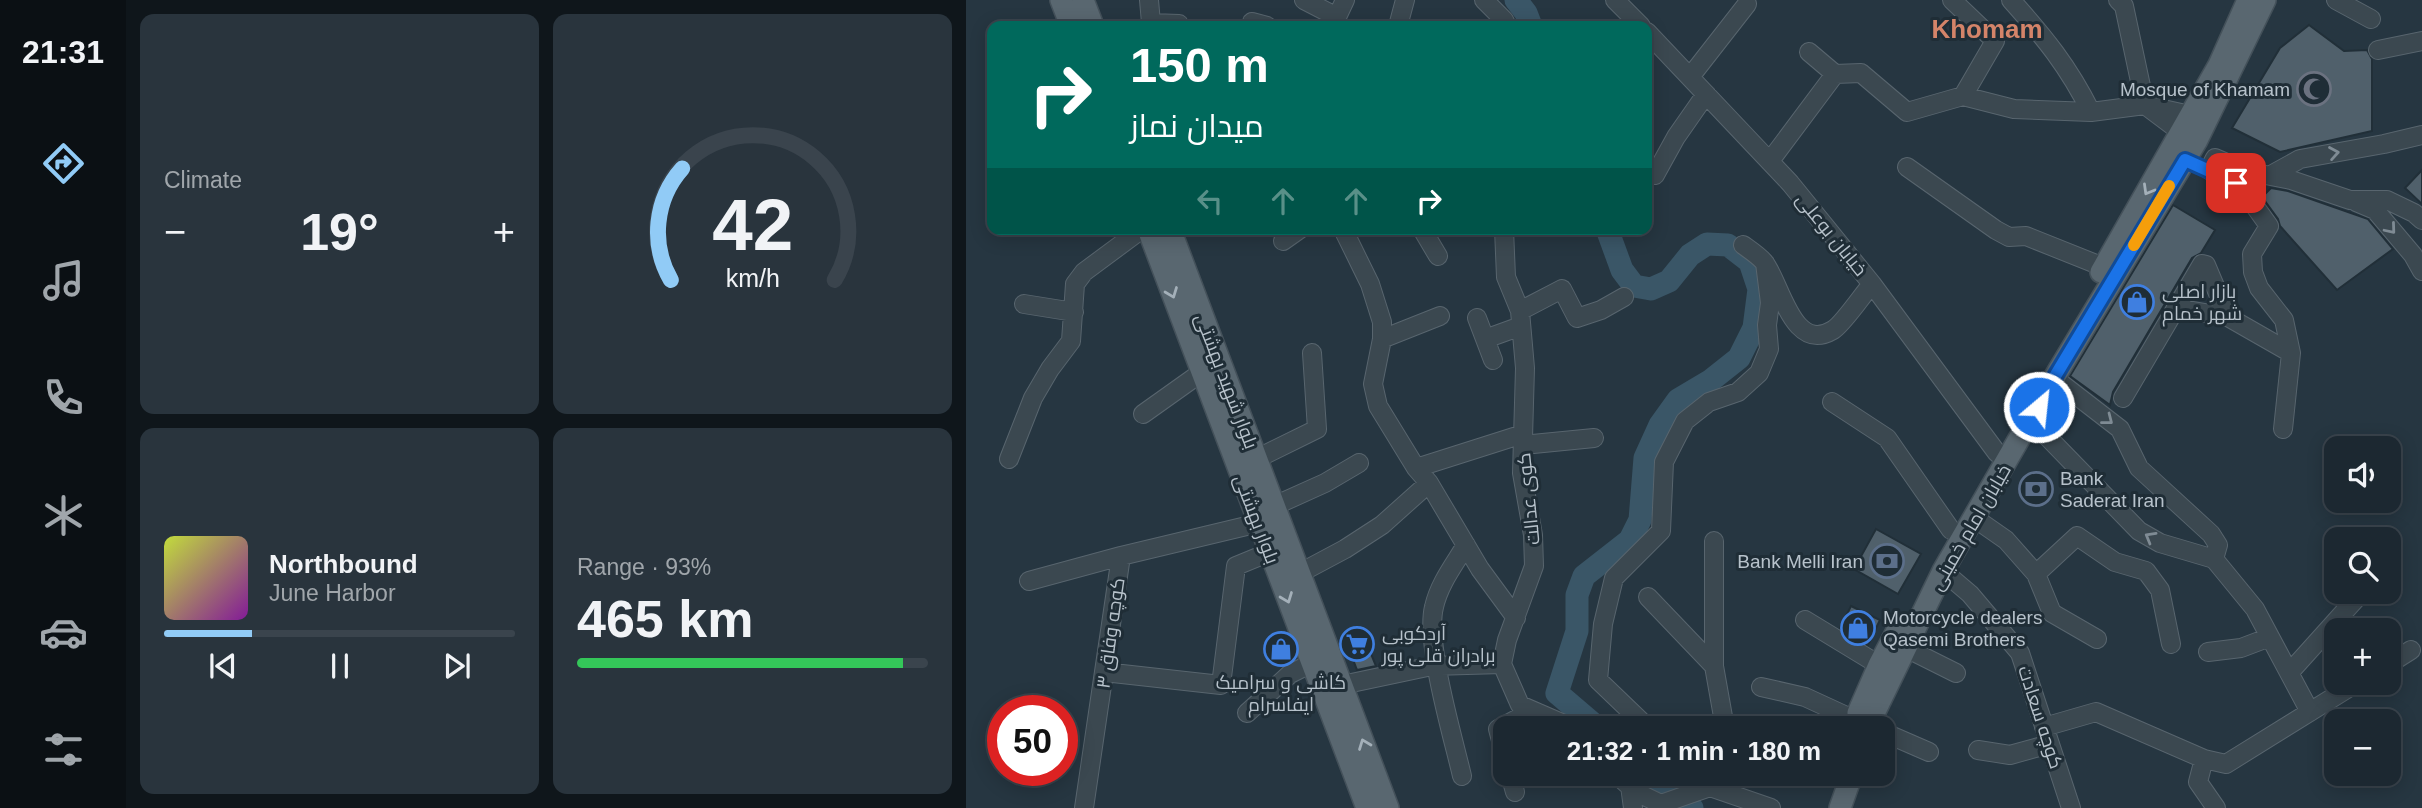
<!DOCTYPE html>
<html lang="en">
<head>
<meta charset="utf-8">
<style>
	body { margin:0; font-family:Helvetica,Cairo,sans-serif; background:#29343d; color:#f1f3f6; height:100vh; display:flex; flex-direction:column; font-size:26px; white-space:nowrap }
	* { box-sizing:border-box; margin:0 }
	p { font-size:23px; color:#a0a6ab }
	.icon { flex:none; width:38px; height:38px; fill:none; stroke:currentColor; stroke-width:2; stroke-linecap:round; stroke-linejoin:round }
	.map { position:relative; flex:1; overflow:hidden }
	.drawer { display:flex; flex-direction:column; gap:14px; padding:14px; background:#0f161b; width:840px }
	.drawer>* { flex:none }
	.banner { position:absolute; left:21px; top:21px; width:665px; height:214px; border-radius:14px; box-shadow:0 4px 18px #0003,0 0 0 2px #3a444d; background:#00695c; color:#fff; overflow:hidden }
	.buttons { position:absolute; left:1358px; top:436px; display:grid; gap:14px }
	.buttons a { display:grid; place-items:center; width:77px; height:77px; border-radius:14px; background:#1c2831; box-shadow:0 4px 18px #0003,0 0 0 2px #3a444d; font-size:35px }
	.speed { position:absolute; left:21px; top:695px; display:flex; gap:14px; font-size:35px; font-weight:700; text-align:center }
	.speed>* { display:grid; place-content:center; width:91px; height:91px; border-radius:50%; background:#1c2831; box-shadow:0 4px 18px #0003,0 0 0 2px #3a444d; line-height:1 }
	.speed .limit { border:10px solid #d22; background:#fff; color:#111 }
	.pin { position:absolute; display:grid; place-items:center; width:60px; height:60px; color:#fff; margin:-30px; border-radius:14px; box-shadow:0 4px 10px #0006 }
	.me { position:absolute; width:77px; margin:-38px; rotate:28deg; stroke-linejoin:round; filter:drop-shadow(0 0 5px #0008) }
	.turn { display:flex; align-items:center; gap:24px; height:147px; padding:0 28px; font-size:32px }
	.turn .icon { width:91px; height:91px; stroke-width:2.5 }
	.turn b { display:block; font-size:49px; line-height:60px }
	.lanes { display:flex; align-items:center; height:66px; padding:0 28px; background:#0003; justify-content:center; gap:35px; direction:ltr }
	.lanes .off { opacity:.35 }
	.big { font-size:52px; font-weight:600; line-height:1.1 }
	.drawer .tile { flex:1; display:flex; flex-direction:column; justify-content:center; gap:10px; min-width:0; padding:0 24px; border-radius:14px; background:#29343d }
	.drawer .dial { align-items:center; gap:0 }
	.dial svg { height:182px; overflow:visible; fill:none; stroke:#3a444d; stroke-width:7; stroke-linecap:round; text-anchor:middle }
	.dial text { fill:#f1f3f6; stroke:none }
	.song { display:flex; align-items:center; gap:21px }
	.cover { width:84px; height:84px; border-radius:10px; background:linear-gradient(135deg,hsl(70 70% 55%),hsl(290 70% 35%)) }
	.played { height:7px; border-radius:4px; background:linear-gradient(90deg,#91cbf6 25%,#3a444d 25%) }
	.keys { display:flex; justify-content:space-around; direction:ltr }
	.heat { display:flex; justify-content:space-between; align-items:center; font-size:38px; direction:ltr }
	.charge { height:10px; border-radius:5px; background:linear-gradient(90deg,#34c759 93%,#3a444d 0) }
	.drawer .tiles { flex:1; display:grid; gap:14px; grid-template-columns:repeat(2,1fr) }
	.trip { position:absolute; left:527px; top:716px; width:402px; height:70px; border-radius:14px; background:#1c2831; box-shadow:0 4px 18px #0003,0 0 0 2px #3a444d; font-weight:600; line-height:70px; text-align:center }
	main { display:flex; flex:1; min-height:0 }
	.tabs { display:flex; flex-direction:column; width:126px; justify-content:space-around; align-items:center; background:#0b1014; color:#a0a6ab }
	.tabs .icon { width:49px; height:49px }
	.tabs .on { color:#91cbf6 }
	.tabs b { font-size:32px; color:#f1f3f6 }
	.map>svg:first-child { display:block }
</style>
</head>
<body>
<main>
<nav class="tabs">
<b>21:31</b>
<svg class="icon on" aria-label="directions" viewBox="0 0 24 24"><path d="M12 3l9 9-9 9-9-9zM9 14v-3h6M13 9l2 2-2 2"/></svg>
<svg class="icon" aria-label="music" viewBox="0 0 24 24"><path d="M9 18V5l10-2v13"/><circle cx="6" cy="18" r="3"/><circle cx="16" cy="16" r="3"/></svg>
<svg class="icon" aria-label="phone" viewBox="0 0 24 24"><path d="M5 4h4l2 5-3 2q2 4 5 5l2-3 5 2v4C11 20 4 13 5 4z"/></svg>
<svg class="icon" aria-label="climate" viewBox="0 0 24 24"><path d="M12 3v18M4 7l16 10M4 17L20 7"/></svg>
<svg class="icon" aria-label="car" viewBox="0 0 24 24"><path d="M5 17H2v-5l4-1 3-4h7l3 4 3 1v5h-3M9 17h6M6 11h13"/><circle cx="7" cy="17" r="2"/><circle cx="17" cy="17" r="2"/></svg>
<svg class="icon" aria-label="filters" viewBox="0 0 24 24"><path d="M4 7h16M4 17h16"/><circle cx="9" cy="7" r="2"/><circle cx="15" cy="17" r="2"/></svg>
</nav>
<section class="drawer">
<div class="tiles">
<div class="tile"><p>Climate</p>
<div class="heat"><a>−</a><b class="big">19°</b><a>+</a></div>
</div>
<div class="tile dial"><svg viewBox="0 0 100 80">
<path d="M14 69A42 42 0 1 1 86 69"/>
<path d="M14 69A42 42 0 0 1 19 20" stroke="#91cbf6"/>
<text x="50" y="56" font-size="32" font-weight="700">42</text>
<text x="50" y="72" font-size="11">km/h</text>
</svg></div>
<div class="tile">
<div class="song"><i class="cover"></i><div><b>Northbound</b><p>June Harbor</p></div></div>
<div class="played"></div>
<div class="keys"><svg class="icon" aria-label="previous" viewBox="0 0 24 24"><path d="M18 5L8 12l10 7zM5 5v14"/></svg><svg class="icon" aria-label="pause" viewBox="0 0 24 24"><path d="M8 5v14M16 5v14"/></svg><svg class="icon" aria-label="next" viewBox="0 0 24 24"><path d="M6 5l10 7-10 7zM19 5v14"/></svg></div>
</div>
<div class="tile"><p>Range · 93%</p><b class="big">465 km</b><div class="charge"></div></div>
</div>
</section>
<div class="map">
<svg width="1456" height="808" viewBox="0 0 1456 808">
	<rect width="100%" height="100%" fill="#263641"/>
	<g fill="none" stroke-linecap="round" stroke-linejoin="round">
		<path stroke="#3a5667" stroke-width="23" d="M550,0L560,13L565,26
			M632,728L591,693L611,631V595L618,576L664,540L674,520L679,458L694,425L712,400L744,381L773,358L788,328L793,289L784,262L762,245L741,244L724,255L703,281L685,289L668,286L656,270L641,229
			M685,774L726,808"/>
	</g>
	<path fill="#50606b" stroke="#212f38" stroke-width="2" d="M1343,25L1378,51L1401,50L1406,59V131L1314,152L1266,128L1314,48Z
		M1456,170V204L1439,188Z
		M1305,188L1322,191L1402,219L1427,249L1371,290L1314,226L1312,219L1296,197Z
		M1207,205L1249,230L1235,253L1226,258L1147,392L1144,405L1104,376Z
		M910,529L955,554L932,594L888,569Z
		M885,606L914,620L902,645L874,628Z
		M397,634L410,666L391,670L380,641Z"/>
	<g fill="none" stroke-linecap="round" stroke-linejoin="round">
		<g stroke="#58656e" stroke-width="20">
			<path id="minor" d="M183,0L185,23L213,24
				M338,0L371,17
				M518,0L538,20L541,26
				M649,0L675,26
				M986,0L1029,41L997,96
				M1045,0C1079,38 1102,66 1125,112
				M1152,0L1158,6L1179,105L1215,132
				M1370,0L1405,19
				M286,22L301,26
				M360,26L371,17L379,0
				M432,26L439,0
				M681,32L824,183L906,284L1031,453
				M1412,50L1456,41
				M843,52L869,74L895,73L941,112L997,96L1048,109L1125,112L1179,105L1224,115
				M724,77L781,4
				M1249,158L1279,171L1274,183L1243,170Z
				M804,161L869,74
				M941,167L1030,230L1043,237L1060,236L1150,272
				M681,169L689,175L710,137L740,94
				M1279,171L1325,180L1384,200H1421L1448,213L1456,220
				M1305,175L1334,159L1418,144L1456,135
				M1273,184L1303,226L1286,254L1287,272L1293,288L1318,320L1325,353L1317,429
				M1390,202L1409,210L1447,255L1456,271
				M377,229L404,284L416,322V339L407,384L412,406L450,468L463,483L514,569L550,618
				M456,229L472,256
				M538,229L540,277L554,311L559,368L556,473L567,535L568,566L541,640L536,664L554,705L607,728
				M317,241L334,229
				M777,245C784,250 793,256 798,262C815,283 826,354 867,330C877,324 897,294 906,284
				M58,304L108,312
				M1210,308L1262,317L1325,353
				M554,311L596,289L611,318L635,310L658,297
				M511,318L527,360
				M416,339L474,316
				M519,339L555,326
				M1088,378L1154,429L1173,468L1245,534L1252,545L1248,559
				M1157,398L1236,264L1240,265L1262,317
				M866,402L921,438L985,530
				M177,414L236,372
				M1065,420L1173,531L1194,543L1248,559
				M557,445L628,438
				M43,459L67,398L84,369L105,341L109,284L118,272L176,229
				M290,459L351,429L346,353
				M450,468L557,434
				M308,506L359,483L393,463
				M1007,517L1040,540L1070,574L1111,536L1149,562L1180,571L1194,590L1205,644
				M748,541V666L759,728
				M1248,559L1289,609L1344,712
				M977,571L1004,594L1054,653L1105,808
				M334,573L379,549L416,525L463,483
				M1070,574L1086,613L1131,639
				M63,581L155,556
				M682,597L748,666
				M839,620L913,665
				M938,647L990,673
				M1242,652L1275,648L1304,637
				M1423,664L1445,650
				M138,672L255,685L270,566L304,552
				M1323,673L1396,592
				M376,685L466,666L536,664
				M795,687L839,697L889,720
				M281,713L324,674L346,663
				M1078,727L1130,712L1238,759L1260,764L1392,682
				M682,728L632,680L637,624L648,578L695,531L698,462L719,421L743,402L772,392L793,373L803,349L801,325L804,303L799,263
				M917,732L963,752
				M1012,750L1044,755L1084,744
				M539,756L532,729L566,711
				M1238,759L1232,782L1250,808
				M544,774L549,792
				M650,774L670,792L695,804L744,787
				M729,774L744,787
				M496,776C487,737 459,643 468,607C473,584 488,565 500,545
				M664,786L667,808
				M744,787L805,808
				M118,808L155,556L293,523"/>
		</g>
		<g stroke="#44515a" stroke-width="24">
			<path id="major" d="M95,0L105,26
				M117,0L127,26
				M182,229L401,808
				M204,229L422,808
				M1135,272L1253,65L1282,0
				M892,713L913,665L934,625
				M901,728L977,571L1088,378L1231,140L1299,0
				M874,808L886,774"/>
		</g>
		<use href="#minor" stroke="#3b4850" stroke-width="18"/>
		<use href="#major" stroke="#596770" stroke-width="21"/>
	</g>
	<defs><path id="oneway-chevron" d="M-2-3.5L2.5 0L-2 3.5" fill="none" stroke-width="1.6" stroke-linecap="round" stroke-linejoin="round" transform="scale(1.75)"/></defs>
	<g stroke="#7f8b94">
		<use href="#oneway-chevron" transform="translate(1368 153) rotate(-10)"/>
		<use href="#oneway-chevron" transform="translate(1425 229) rotate(50)"/>
		<use href="#oneway-chevron" transform="translate(1142 420) rotate(38)"/>
		<use href="#oneway-chevron" transform="translate(1184 537) rotate(-150)"/>
	</g>
	<g stroke="#a4b0b9">
		<use href="#oneway-chevron" transform="translate(1182 190) rotate(120)"/>
		<use href="#oneway-chevron" transform="translate(206 293) rotate(69)"/>
		<use href="#oneway-chevron" transform="translate(321 598) rotate(69)"/>
		<use href="#oneway-chevron" transform="translate(398 744) rotate(-111)"/>
	</g>
	<g fill="none" stroke-linecap="round" stroke-linejoin="round">
		<g stroke="#114b97" stroke-width="18">
			<path id="route" d="M1073,407L1088,378L1219,160L1270,183"/>
		</g>
		<use href="#route" stroke="#1a73e8" stroke-width="12"/>
		<path stroke="#f59e0b" stroke-width="12" d="M1168,245L1203,186"/>
	</g>
	<defs>
		<g id="mosque-ring" transform="scale(1.75)"><circle r="9.5" fill="#1f2d36" stroke="#6b7280" stroke-width="1.5"/><path d="M3.5-4.9A6 6 0 1 0 3.5 4.9A5 5 0 1 1 3.5-4.9Z" fill="#6b7280"/></g>
		<g id="shop-ring" transform="scale(1.75)"><circle r="9.5" fill="#1f2d36" stroke="#3f7fe0" stroke-width="1.5"/><path d="M-5-2.5h2.3a2.7 3.5 0 0 1 5.4 0H5L5.5 6h-11ZM-1.5-2.5h3a1.5 2.3 0 0 0-3 0Z" fill="#3f7fe0"/></g>
		<g id="bank-ring" transform="scale(1.75)"><circle r="9.5" fill="#1f2d36" stroke="#5c6f8a" stroke-width="1.5"/><path d="M-6-4H6V4H-6ZM0-2.3a2.3 2.3 0 1 0 0 4.6a2.3 2.3 0 1 0 0-4.6Z" fill="#5c6f8a"/></g>
		<g id="supermarket-ring" transform="scale(1.75)"><circle r="9.5" fill="#1f2d36" stroke="#3f7fe0" stroke-width="1.5"/><path d="M-6-5.5h2.5l.6 2H6L4.5 2H-2.5L-4.4-4H-6ZM-1.5 3.2a1.3 1.3 0 1 0 .1 0ZM3 3.2a1.3 1.3 0 1 0 .1 0Z" fill="#3f7fe0"/></g>
	</defs>
	<g fill-rule="evenodd">
		<use href="#mosque-ring" x="1348" y="89"/>
		<use href="#shop-ring" x="1171" y="302"/>
		<use href="#bank-ring" x="1070" y="489"/>
		<use href="#bank-ring" x="921" y="561"/>
		<use href="#shop-ring" x="892" y="628"/>
		<use href="#supermarket-ring" x="391" y="644"/>
		<use href="#shop-ring" x="315" y="649"/>
	</g>
	<g text-anchor="middle" stroke-width="6" stroke-linejoin="round" paint-order="stroke">
		<g font-size="19" fill="#b7c2cb" stroke="#1f2d36" text-anchor="start">
			<text x="1324" y="96" text-anchor="end">Mosque of Khamam</text>
			<text x="1196" y="298">بازار اصلی<tspan x="1196" dy="22">شهر خمام</tspan></text>
			<text x="1094" y="485">Bank<tspan x="1094" dy="22">Saderat Iran</tspan></text>
			<text x="897" y="568" text-anchor="end">Bank Melli Iran</text>
			<text x="917" y="624">Motorcycle dealers<tspan x="917" dy="22">Qasemi Brothers</tspan></text>
			<text x="416" y="640">آردکوبی<tspan x="416" dy="22">برادران قلی پور</tspan></text>
			<text x="315" y="689" text-anchor="middle">کاشی و سرامیک<tspan x="315" dy="22">ایفاسرام</tspan></text>
		</g>
		<g font-size="19" fill="#b7c2cb" stroke="#1f2d36">
			<text transform="translate(866 234) rotate(51)" y="7">خیابان بوعلی</text>
			<text transform="translate(261 381) rotate(69)" y="7">بلوار شهید بهشتی</text>
			<text transform="translate(562 499) rotate(-96)" y="7">کوی عدالت</text>
			<text transform="translate(291 519) rotate(69)" y="7">بلوار بهشتی</text>
			<text transform="translate(1004 527) rotate(-60)" y="7">خیابان امام خمینی</text>
			<text transform="translate(144 633) rotate(-82)" y="7">کوچه وفاق ۳</text>
			<text transform="translate(1075 717) rotate(72)" y="7">کوچه سعادت</text>
		</g>
		<g font-size="26" font-weight="bold" fill="#d48469" stroke="#1f2d36">
			<text x="1021" y="38">Khomam</text>
		</g>
	</g>
</svg>
<div class="buttons">
<a><svg class="icon" aria-label="sound" viewBox="0 0 24 24"><path d="M4 9h4l5-4v14l-5-4H4zM17 9q2 3 0 6"/></svg></a>
<a><svg class="icon" aria-label="search" viewBox="0 0 24 24"><circle cx="10" cy="10" r="6"/><path d="M15 15l6 6"/></svg></a>
<a>+</a>
<a>−</a>
</div>
<div class="speed"><div class="limit">50</div></div>
<div class="pin" style="left:1270px;top:183px;background:#d93025"><svg class="icon" aria-label="arrive" viewBox="0 0 24 24"><path d="M6 21V4h12l-3 4 3 4H6"/></svg></div>
<svg class="me" style="left:1073px;top:407px" viewBox="-20 -20 40 40"><circle r="17" fill="#1a73e8" stroke="#fff" stroke-width="3"/><path d="M0-11L8 9 0 5-8 9z" fill="#fff"/></svg>
<div class="trip">21:32 · 1 min · 180 m</div>
<div class="banner">
<div class="turn"><svg class="icon" aria-label="right" viewBox="0 0 24 24"><path d="M7 20v-9h11M14 6l5 5-5 5"/></svg><div><b>150 m</b>میدان نماز</div></div>
<div class="lanes"><svg class="icon off" aria-label="left" viewBox="0 0 24 24"><path d="M17 20v-9H6M10 6l-5 5 5 5"/></svg><svg class="icon off" aria-label="ahead" viewBox="0 0 24 24"><path d="M12 20V5M6 11l6-6 6 6"/></svg><svg class="icon off" aria-label="ahead" viewBox="0 0 24 24"><path d="M12 20V5M6 11l6-6 6 6"/></svg><svg class="icon" aria-label="right" viewBox="0 0 24 24"><path d="M7 20v-9h11M14 6l5 5-5 5"/></svg></div>
</div>
</div>
</main>
</body>
</html>
